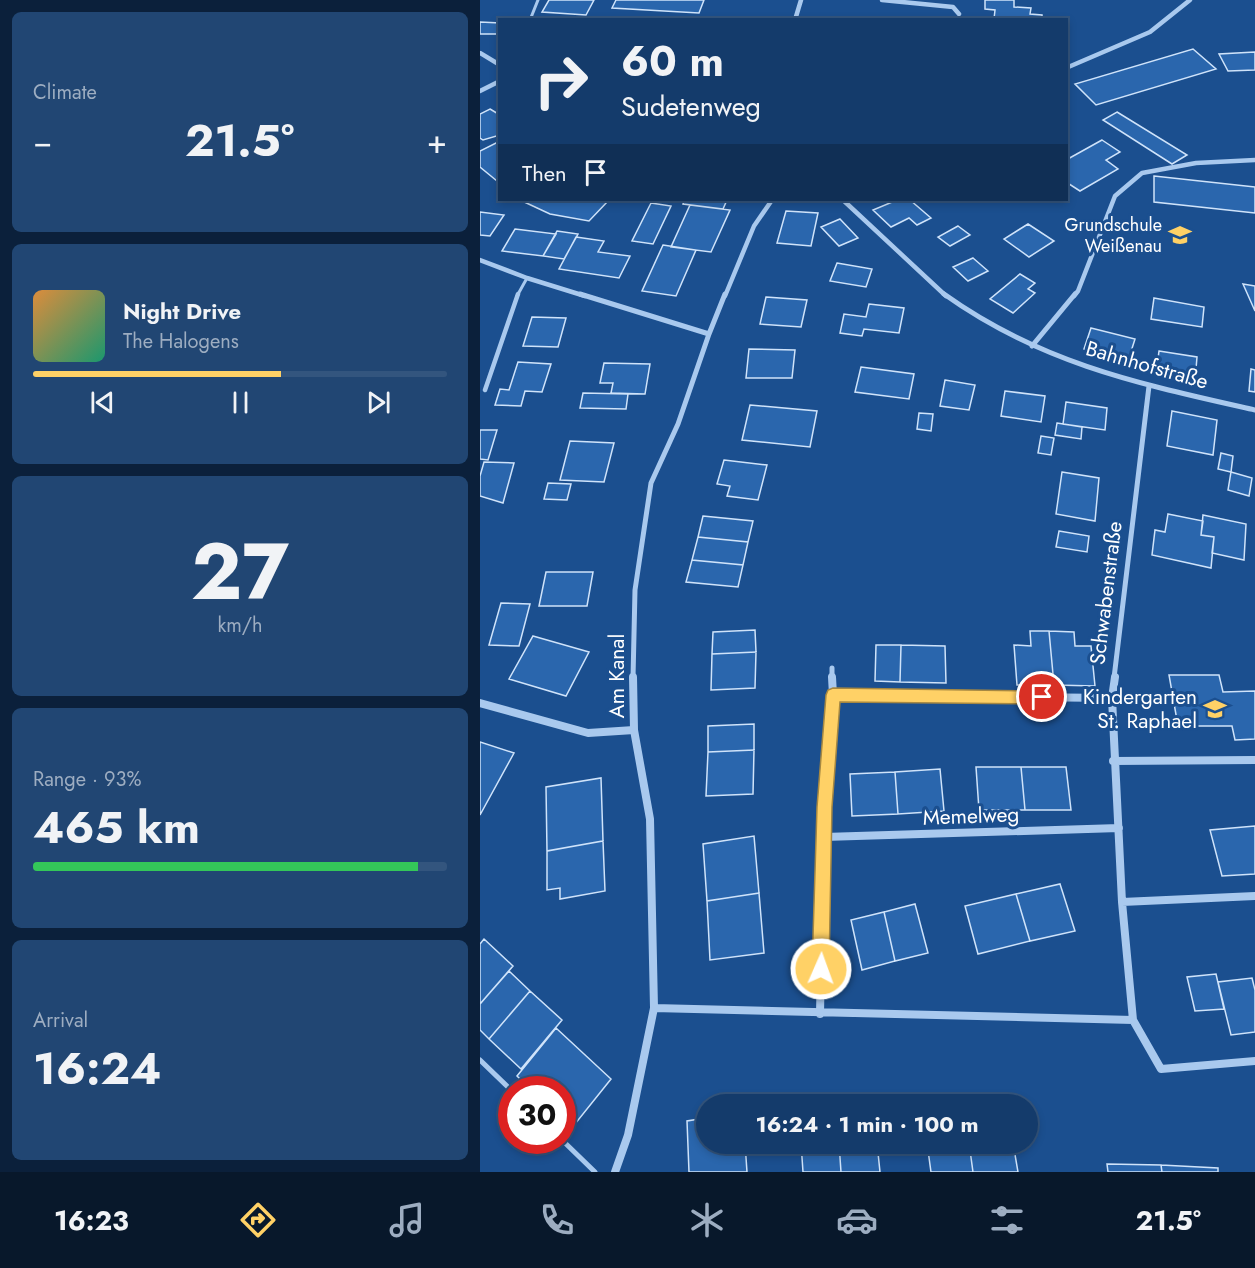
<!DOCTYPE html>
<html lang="en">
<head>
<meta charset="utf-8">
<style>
	body { margin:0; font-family:Jost,sans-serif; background:#214673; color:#f1f3f6; height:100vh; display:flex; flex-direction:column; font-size:22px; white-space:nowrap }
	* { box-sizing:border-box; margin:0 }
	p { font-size:20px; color:#9dadc1 }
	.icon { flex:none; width:33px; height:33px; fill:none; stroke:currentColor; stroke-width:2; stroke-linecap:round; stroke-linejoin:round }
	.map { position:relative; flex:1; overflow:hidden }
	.sheet { display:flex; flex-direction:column; gap:12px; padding:12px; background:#0b203b; width:480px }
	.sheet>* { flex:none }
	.banner { position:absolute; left:18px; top:18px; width:570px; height:183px; border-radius:0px; box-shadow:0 3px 9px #0003,0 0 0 2px #33557e; background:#143b6b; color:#f1f3f6; overflow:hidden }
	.speed { position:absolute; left:18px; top:1076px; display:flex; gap:12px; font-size:30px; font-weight:700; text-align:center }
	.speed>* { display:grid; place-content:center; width:78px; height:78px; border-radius:50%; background:#143b6b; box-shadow:0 3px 9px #0003,0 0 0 2px #33557e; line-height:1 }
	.speed .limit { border:9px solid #d22; background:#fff; color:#111 }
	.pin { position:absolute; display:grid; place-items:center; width:51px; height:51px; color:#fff; margin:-26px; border:3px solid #fff; border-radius:50%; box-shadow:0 2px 6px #0007 }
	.me { position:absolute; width:66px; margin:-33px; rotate:2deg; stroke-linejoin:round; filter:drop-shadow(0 0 4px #0008) }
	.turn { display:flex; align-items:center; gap:21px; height:126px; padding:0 24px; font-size:27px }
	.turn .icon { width:78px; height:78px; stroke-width:2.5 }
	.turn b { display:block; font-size:42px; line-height:51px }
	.then { display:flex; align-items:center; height:57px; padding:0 24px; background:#0003; gap:12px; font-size:22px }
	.big { font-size:45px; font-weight:700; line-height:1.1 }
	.sheet .card { flex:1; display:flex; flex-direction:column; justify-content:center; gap:9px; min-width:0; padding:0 21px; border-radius:9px; background:#214673 }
	.sheet .dial { align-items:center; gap:0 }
	.dial b { font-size:78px; line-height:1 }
	.song { display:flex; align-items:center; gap:18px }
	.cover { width:72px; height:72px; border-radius:9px; background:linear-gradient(135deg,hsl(30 70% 55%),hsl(160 70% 35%)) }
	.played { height:6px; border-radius:3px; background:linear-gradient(90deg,#ffd166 60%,#33557e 60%) }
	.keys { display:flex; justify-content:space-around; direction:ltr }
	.heat { display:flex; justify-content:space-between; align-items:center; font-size:33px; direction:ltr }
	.charge { height:9px; border-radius:4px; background:linear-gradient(90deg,#34c759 93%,#33557e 0) }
	.trip { position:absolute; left:216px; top:1094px; width:342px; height:60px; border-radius:30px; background:#143b6b; box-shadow:0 3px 9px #0003,0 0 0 2px #33557e; font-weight:700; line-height:60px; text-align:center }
	.tab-bar { display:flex; height:96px; justify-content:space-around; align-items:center; background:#08182b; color:#9dadc1 }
	.tab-bar .icon { width:42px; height:42px }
	.tab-bar .selected { color:#ffd166 }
	.tab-bar b { font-size:27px; color:#f1f3f6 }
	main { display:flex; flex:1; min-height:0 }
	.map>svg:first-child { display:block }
</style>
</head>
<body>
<main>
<section class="sheet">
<div class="card"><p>Climate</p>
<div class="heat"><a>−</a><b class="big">21.5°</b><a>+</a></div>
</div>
<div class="card">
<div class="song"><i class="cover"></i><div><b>Night Drive</b><p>The Halogens</p></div></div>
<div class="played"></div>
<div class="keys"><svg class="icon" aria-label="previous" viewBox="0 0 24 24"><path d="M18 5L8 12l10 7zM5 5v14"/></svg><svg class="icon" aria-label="pause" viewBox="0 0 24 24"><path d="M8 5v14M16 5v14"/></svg><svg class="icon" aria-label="next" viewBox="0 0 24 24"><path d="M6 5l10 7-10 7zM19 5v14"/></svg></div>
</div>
<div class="card dial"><b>27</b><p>km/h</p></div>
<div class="card"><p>Range · 93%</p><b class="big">465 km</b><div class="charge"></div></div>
<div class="card"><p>Arrival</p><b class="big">16:24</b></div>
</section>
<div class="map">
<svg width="775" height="1172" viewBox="0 0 775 1172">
	<rect width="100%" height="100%" fill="#1b4f8f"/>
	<path fill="#2a66ad" stroke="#cfe3fa" stroke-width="1.5" d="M69,0H114L106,15L62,12Z
		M136,0H224L219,13L132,8Z
		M505,0H534V7L551,8L550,14L562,15V20L514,19L515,10L505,9Z
		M0,22L20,23V34H0Z
		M713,49L736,69L616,105L595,84Z
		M775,52V70L748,71L739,54Z
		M10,109L20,115V135L3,140L0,138V114Z
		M637,112L707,155L692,164L623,120Z
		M622,140L640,152L626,160L638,169L600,191L586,182V160Z
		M20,141V180L17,181L0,167V151Z
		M674,176L775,187V213L674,202Z
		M40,200H129L109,221L70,214Z
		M204,200H247L243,209L203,204Z
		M417,200H430L451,218L437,225L429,218L411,227L393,210Z
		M171,203L191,206L173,244L152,241Z
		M210,205L250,210L231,252L191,247Z
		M306,211L338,213L331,246L297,243Z
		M0,212L24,215L10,236L0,235Z
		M360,219L378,238L359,246L341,227Z
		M548,224L574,241L549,257L524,239Z
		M478,226L490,235L470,246L458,237Z
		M35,229L76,234L63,256L22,251Z
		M77,231L98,234L84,259L63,256Z
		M96,237L124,241L118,252L150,256L139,278L79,269Z
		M183,245L216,250L196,296L162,291Z
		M493,258L508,271L488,281L473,267Z
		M357,263L392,269L386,287L350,281Z
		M540,274L555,283L548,289L555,293L533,313L510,299Z
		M763,284L775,286V311Z
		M286,297L327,300L321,327L280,324Z
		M674,298L724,307L722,327L671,319Z
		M389,304L424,308L419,333L384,329L382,336L360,333L364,314L386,317Z
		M52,317L86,318L78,347L43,346Z
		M611,328L655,339L648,361L604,349Z
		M269,349L315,350L312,378H266Z
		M679,351L717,357L715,381L676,374Z
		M38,362L71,364L62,392L45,391L41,406L15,405L20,389L29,390Z
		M124,363L170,364L165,394L131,393L133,383H120Z
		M381,367L434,374L429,399L375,392Z
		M771,369L775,370V392L769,391Z
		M465,380L495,385L489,410L460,406Z
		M525,391L565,396L561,422L521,416Z
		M103,393L148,394L146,409L100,408Z
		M586,402L627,408L625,430L583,424Z
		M270,405L337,411L330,447L262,440Z
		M692,411L737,420L733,455L687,446Z
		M439,413L453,414L451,431L437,429Z
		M577,423L602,427L601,439L575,435Z
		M0,430H17L8,460L0,459Z
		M561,436L574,438L571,455L558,453Z
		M90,441L134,443L124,482L80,480Z
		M741,453L753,456L751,472L738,469Z
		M244,460L287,465L278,500L247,496L250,486L237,484Z
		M4,462L34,463L23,503L0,496V476Z
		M582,472L619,478L615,521L576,514Z
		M751,472L772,478L769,496L748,490Z
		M68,483L91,484L87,500L64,499Z
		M688,514L723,521L721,535L734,537L731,568L672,555L675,530L685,532Z
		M723,515L766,524L764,560L732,553L734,537L721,535Z
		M223,516L273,521L268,542L218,537Z
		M579,531L609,536L607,552L576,547Z
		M218,537L268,542L263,565L212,560Z
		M212,560L263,565L258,587L206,582Z
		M66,572H113L107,606H59Z
		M21,603L50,604L39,646L9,645Z
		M275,630L276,652L232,654L233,632Z
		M550,631H569L574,685H537L534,645L551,646Z
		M569,631L594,632L595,646H611L615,686L574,685Z
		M53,636L109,652L86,696L29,679Z
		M396,645H421L420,682L395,681Z
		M421,645L465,646L466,683L420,682Z
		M276,652L275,688L231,690L232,654Z
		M689,675H739L743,692L775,691V739L755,740L752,726H698Z
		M274,724V750L228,752V726Z
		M0,742L34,753L0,815Z
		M274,750L273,794L226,796L228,752Z
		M496,767H541L545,810H499Z
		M541,767H586L591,810H545Z
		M460,769L464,811L418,814L415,772Z
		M415,772L418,814L372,816L370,774Z
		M121,778L123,841L67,851L66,787Z
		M775,826V874L742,876L730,830Z
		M274,836L279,893L227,901L223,844Z
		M123,841L125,891L80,899V888L67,890V851Z
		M580,884L595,931L550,941L536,894Z
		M279,893L284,953L230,960L227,901Z
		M536,894L550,941L498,954L485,906Z
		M435,904L448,953L415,961L404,912Z
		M404,912L415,961L382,970L371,920Z
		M4,939L33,966L0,1004V944Z
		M29,971L50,991L9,1039L0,1030V1004Z
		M736,974L744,1009L715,1011L707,977Z
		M772,978L775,990V1032L751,1035L738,982Z
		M50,991L82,1020L41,1069L9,1039Z
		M76,1028L131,1079L91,1129L82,1121V1089H50L37,1076Z
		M226,1118V1143H265L267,1172H209L207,1121Z
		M321,1143H359L361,1172H323Z
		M359,1143H397L400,1172H361Z
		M447,1143H489L493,1172H451Z
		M489,1143H533L538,1172H493Z
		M627,1164L681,1165L682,1172H628Z
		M681,1165L738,1168V1172H682Z"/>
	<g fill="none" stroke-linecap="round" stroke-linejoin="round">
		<path stroke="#a9c9ee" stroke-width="3" d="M50,20L58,0
			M37,296L47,278"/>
		<path stroke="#a9c9ee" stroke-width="4.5" d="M5,390L38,294"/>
		<path stroke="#a9c9ee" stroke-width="5" d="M0,1060L32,1091
			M82,1140L115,1172"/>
		<path stroke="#a9c9ee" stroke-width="4.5" d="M402,0L473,7L479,14
			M315,20L321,0
			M0,53L20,65
			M586,68L670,32L710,0
			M0,91L20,81
			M363,200L466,296
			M0,260L47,278L105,296
			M245,296L274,226L292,200
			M594,296L598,291L635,196L662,173L716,163L775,160"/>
		<path stroke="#a9c9ee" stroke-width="5" d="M100,294L229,334
			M464,294C562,364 660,384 775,410
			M552,346L595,294
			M352,668V678
			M153,678L155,590L171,483L198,424L229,334L245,294
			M634,678L669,386"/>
		<path stroke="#a9c9ee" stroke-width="8" d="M353,695L632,698
			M0,703L108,733L154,730
			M633,761L775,760
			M344,837L639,828
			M642,902L775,896
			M174,1008L653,1020L642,902L632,698L635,677
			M340,1014L344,807L353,695L352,677
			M653,1020L681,1069L775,1061
			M135,1172L148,1135L174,1008L170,819L154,730L153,677"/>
	</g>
	<path fill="#ffd166" stroke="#a68842" stroke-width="1.5" d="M353,688L562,691L567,692L569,697L567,702L562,704L360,702L352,807L349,969L347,975L341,978L335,975L332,969L337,807L346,695L348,690Z"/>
	<defs>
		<g id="school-bare" transform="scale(1.8)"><path d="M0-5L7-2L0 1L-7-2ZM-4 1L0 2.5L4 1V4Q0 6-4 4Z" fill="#ffd166" stroke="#1b4f8f" stroke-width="2.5" paint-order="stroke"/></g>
	</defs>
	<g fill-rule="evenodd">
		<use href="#school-bare" x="700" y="235"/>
		<use href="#school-bare" x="735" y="709"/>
	</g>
	<g text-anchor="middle" stroke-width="6" stroke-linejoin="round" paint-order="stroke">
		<g font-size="18" fill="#fff" stroke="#1b4f8f" text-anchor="end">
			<text x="682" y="231">Grundschule<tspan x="682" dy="21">Weißenau</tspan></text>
		</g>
		<g font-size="21" fill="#fff" stroke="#1b4f8f">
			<text transform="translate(667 365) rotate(16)" y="7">Bahnhofstraße</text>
			<text transform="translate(626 593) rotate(-83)" y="7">Schwabenstraße</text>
			<text transform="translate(137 676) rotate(-90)" y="7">Am Kanal</text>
			<text transform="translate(491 816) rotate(-2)" y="7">Memelweg</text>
		</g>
		<g font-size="21" fill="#fff" stroke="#1b4f8f" text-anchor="end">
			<text x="717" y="704">Kindergarten<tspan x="717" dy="24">St. Raphael</tspan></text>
		</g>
	</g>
</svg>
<div class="speed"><div class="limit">30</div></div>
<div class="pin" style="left:562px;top:697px;background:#d93025"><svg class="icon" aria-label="arrive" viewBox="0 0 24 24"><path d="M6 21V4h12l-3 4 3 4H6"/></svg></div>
<svg class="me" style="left:341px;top:969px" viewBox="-20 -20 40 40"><circle r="17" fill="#ffd166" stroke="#fff" stroke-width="3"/><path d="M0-11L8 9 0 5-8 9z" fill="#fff"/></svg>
<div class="trip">16:24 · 1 min · 100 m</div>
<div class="banner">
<div class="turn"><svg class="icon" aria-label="right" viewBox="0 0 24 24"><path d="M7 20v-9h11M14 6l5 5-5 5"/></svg><div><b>60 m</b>Sudetenweg</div></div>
<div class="then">Then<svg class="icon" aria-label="arrive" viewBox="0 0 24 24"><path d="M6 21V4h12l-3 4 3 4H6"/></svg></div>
</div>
</div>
</main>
<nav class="tab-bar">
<b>16:23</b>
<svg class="icon selected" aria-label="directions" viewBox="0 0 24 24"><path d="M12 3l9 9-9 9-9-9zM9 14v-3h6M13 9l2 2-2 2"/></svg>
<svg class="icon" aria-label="music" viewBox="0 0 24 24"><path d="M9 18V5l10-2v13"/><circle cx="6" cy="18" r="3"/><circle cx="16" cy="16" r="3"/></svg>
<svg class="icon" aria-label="phone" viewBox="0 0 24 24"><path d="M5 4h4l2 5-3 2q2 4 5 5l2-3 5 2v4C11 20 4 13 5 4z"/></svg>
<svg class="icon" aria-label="climate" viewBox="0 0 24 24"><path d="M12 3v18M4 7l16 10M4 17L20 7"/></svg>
<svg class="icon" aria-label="car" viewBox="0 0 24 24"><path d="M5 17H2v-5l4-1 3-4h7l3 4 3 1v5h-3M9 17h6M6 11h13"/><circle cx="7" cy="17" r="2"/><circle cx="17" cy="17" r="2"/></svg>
<svg class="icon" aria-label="filters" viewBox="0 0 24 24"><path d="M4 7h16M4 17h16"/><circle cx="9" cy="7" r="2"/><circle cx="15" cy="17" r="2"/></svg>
<b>21.5°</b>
</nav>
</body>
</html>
